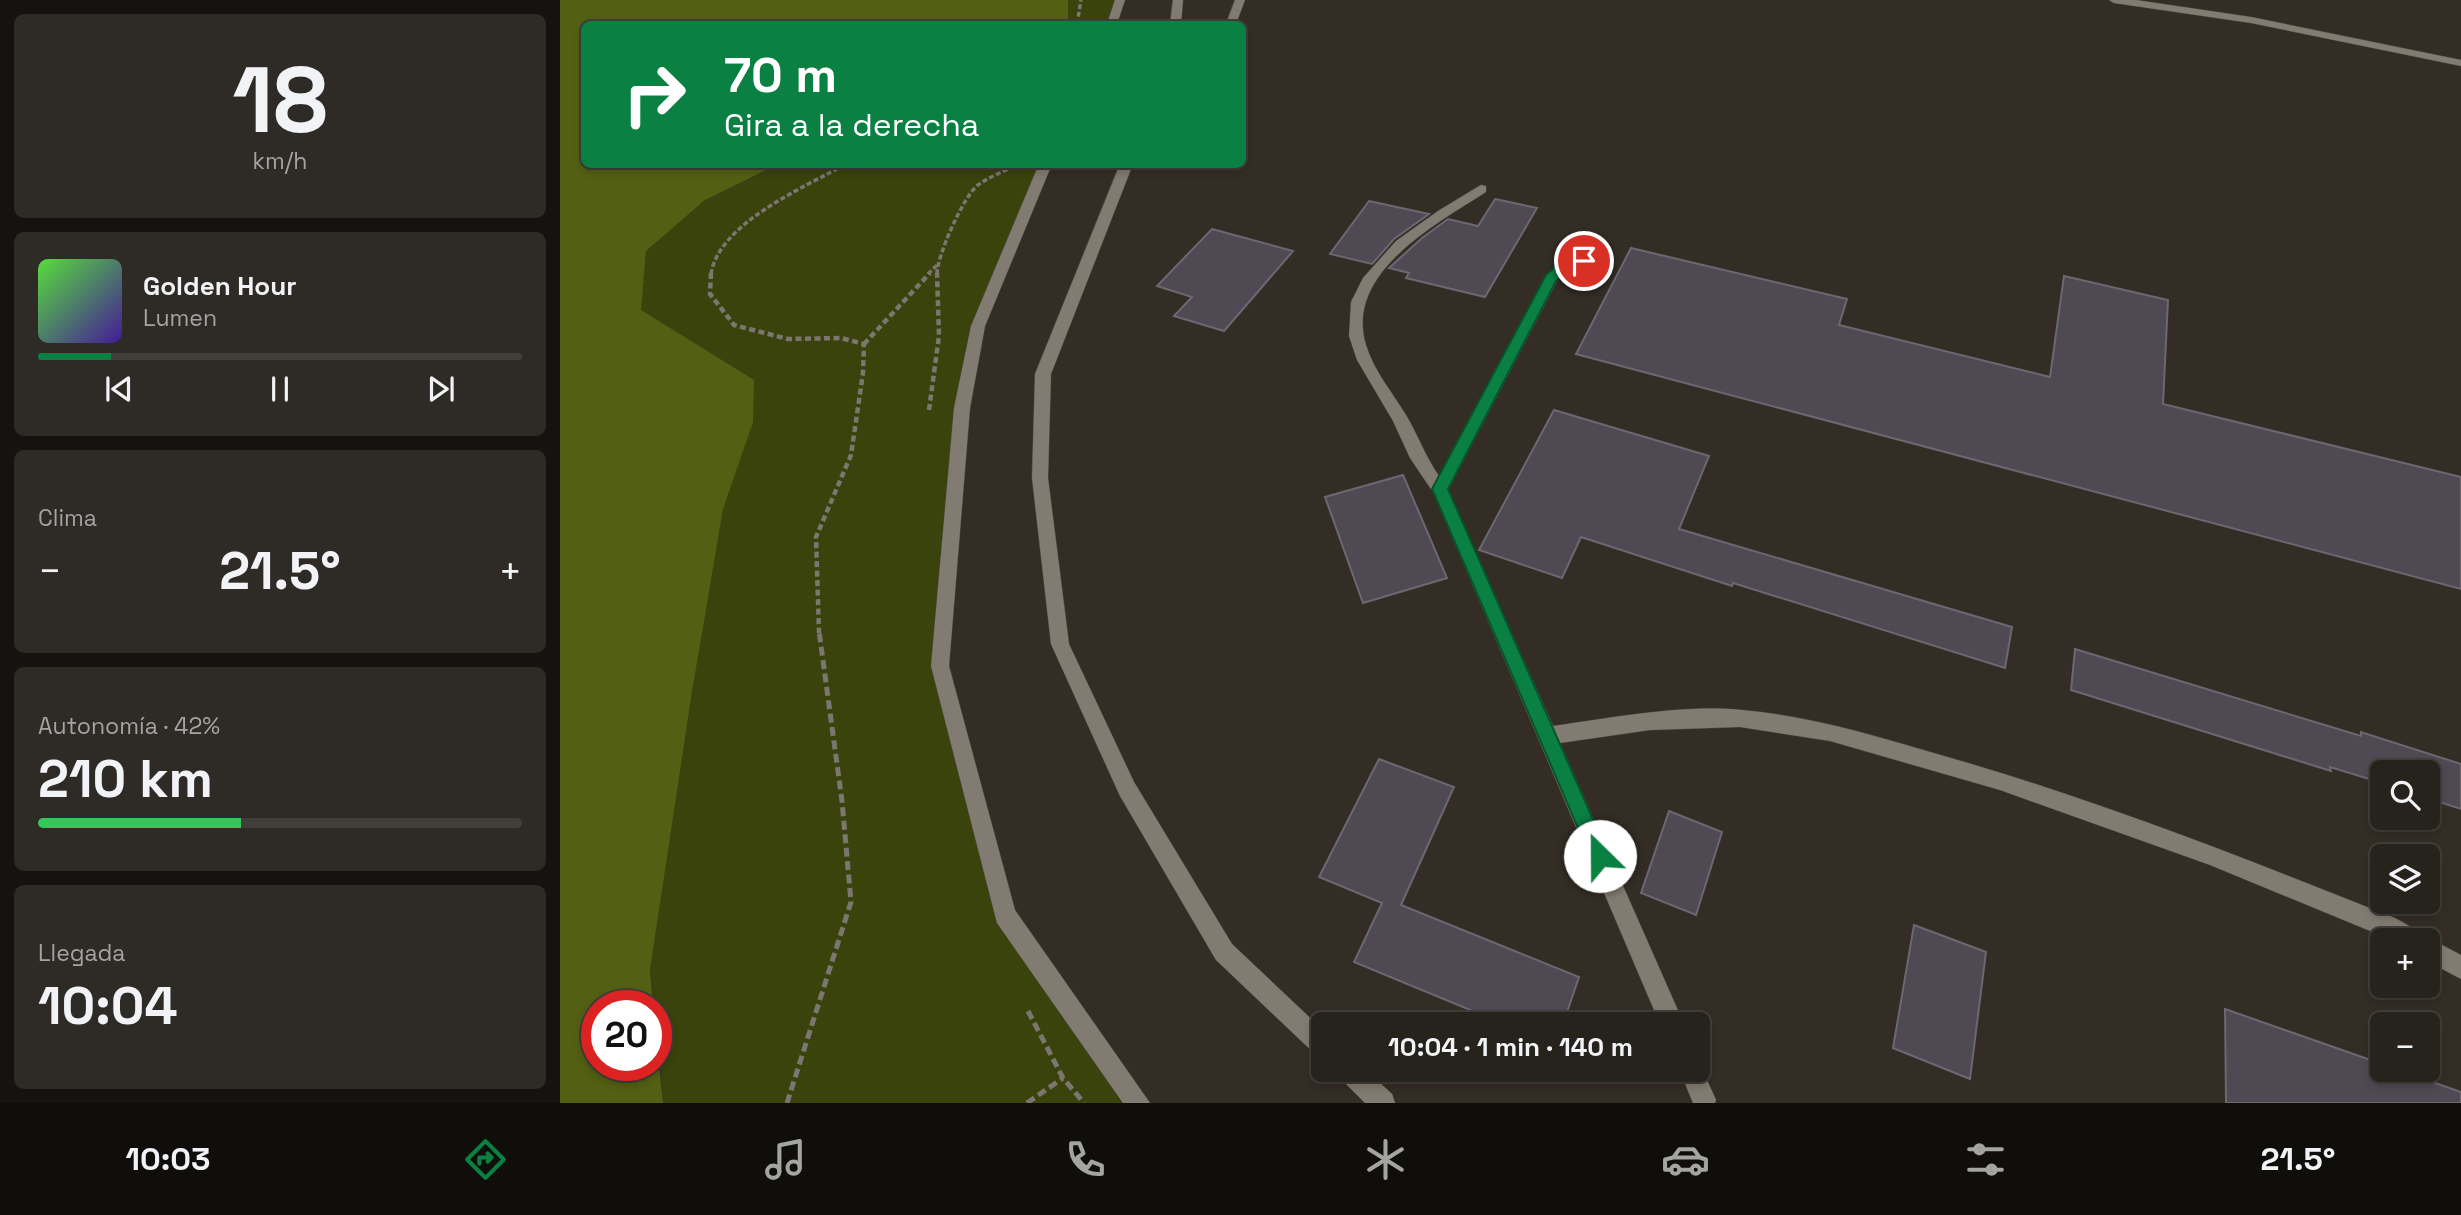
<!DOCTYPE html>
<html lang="es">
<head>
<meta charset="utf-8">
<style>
	body { margin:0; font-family:"Space Grotesk",sans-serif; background:#2e2a25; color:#f1f3f6; height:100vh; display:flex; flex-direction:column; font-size:26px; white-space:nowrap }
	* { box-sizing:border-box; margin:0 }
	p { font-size:23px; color:#a4a4a3 }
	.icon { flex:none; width:38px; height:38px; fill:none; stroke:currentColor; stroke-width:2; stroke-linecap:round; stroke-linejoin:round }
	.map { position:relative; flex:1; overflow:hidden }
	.side { display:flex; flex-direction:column; gap:14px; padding:14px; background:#15130f; width:560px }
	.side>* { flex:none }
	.guide { position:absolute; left:21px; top:21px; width:665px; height:147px; border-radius:10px; box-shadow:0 4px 10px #0003,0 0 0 2px #423f3b; background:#0b8043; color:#fff; overflow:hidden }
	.fabs { position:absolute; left:1810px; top:760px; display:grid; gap:14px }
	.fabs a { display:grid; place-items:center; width:70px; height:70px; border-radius:10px; background:#26221c; box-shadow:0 4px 10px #0003,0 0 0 2px #423f3b; font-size:35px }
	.speed { position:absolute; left:21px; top:990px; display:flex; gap:14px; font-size:35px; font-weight:700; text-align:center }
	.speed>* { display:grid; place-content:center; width:91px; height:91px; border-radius:50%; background:#26221c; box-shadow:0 4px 10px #0003,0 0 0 2px #423f3b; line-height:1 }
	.speed .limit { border:10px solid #d22; background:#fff; color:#111 }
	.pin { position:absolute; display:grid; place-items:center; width:60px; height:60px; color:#fff; margin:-30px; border:4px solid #fff; border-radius:50%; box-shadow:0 2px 7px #0007 }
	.me { position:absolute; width:77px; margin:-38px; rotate:337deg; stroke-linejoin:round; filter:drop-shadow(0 0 5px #0008) }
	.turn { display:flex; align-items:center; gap:24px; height:147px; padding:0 28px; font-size:32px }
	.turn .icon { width:91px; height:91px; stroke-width:2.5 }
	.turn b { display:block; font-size:49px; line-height:60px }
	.big { font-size:52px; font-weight:700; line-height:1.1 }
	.side .widget { flex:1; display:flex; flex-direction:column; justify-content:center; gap:10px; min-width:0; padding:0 24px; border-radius:10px; background:#2e2a25 }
	.side .dial { align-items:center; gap:0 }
	.dial b { font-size:91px; line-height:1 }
	.song { display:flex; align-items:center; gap:21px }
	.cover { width:84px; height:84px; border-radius:10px; background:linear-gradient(135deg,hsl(110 70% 55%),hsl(260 70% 35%)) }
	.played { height:7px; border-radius:4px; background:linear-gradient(90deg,#0b8043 15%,#423f3b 15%) }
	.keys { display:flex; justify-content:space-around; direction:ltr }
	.heat { display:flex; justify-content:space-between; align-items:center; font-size:38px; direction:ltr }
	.charge { height:10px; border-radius:5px; background:linear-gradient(90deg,#34c759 42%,#423f3b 0) }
	.trip { position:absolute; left:751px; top:1012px; width:399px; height:70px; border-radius:10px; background:#26221c; box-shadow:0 4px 10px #0003,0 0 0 2px #423f3b; font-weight:700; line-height:70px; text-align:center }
	.tabs { display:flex; height:112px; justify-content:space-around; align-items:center; background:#0f0e0b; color:#a4a4a3 }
	.tabs .icon { width:49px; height:49px }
	.tabs .active { color:#0b8043 }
	.tabs b { font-size:32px; color:#f1f3f6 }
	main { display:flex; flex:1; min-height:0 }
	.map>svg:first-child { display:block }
</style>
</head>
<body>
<main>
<section class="side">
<div class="widget dial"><b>18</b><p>km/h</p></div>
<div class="widget">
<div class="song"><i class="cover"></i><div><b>Golden Hour</b><p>Lumen</p></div></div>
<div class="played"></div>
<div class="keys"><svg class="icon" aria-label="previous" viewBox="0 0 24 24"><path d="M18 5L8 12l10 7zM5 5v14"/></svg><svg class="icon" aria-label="pause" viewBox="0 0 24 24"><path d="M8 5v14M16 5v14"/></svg><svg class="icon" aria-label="next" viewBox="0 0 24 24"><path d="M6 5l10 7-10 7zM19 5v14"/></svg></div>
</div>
<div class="widget"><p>Clima</p>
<div class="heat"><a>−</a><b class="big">21.5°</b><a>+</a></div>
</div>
<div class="widget"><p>Autonomía · 42%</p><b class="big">210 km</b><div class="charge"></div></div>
<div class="widget"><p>Llegada</p><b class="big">10:04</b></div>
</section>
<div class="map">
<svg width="1901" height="1103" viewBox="0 0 1901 1103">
	<rect width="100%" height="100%" fill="#332d25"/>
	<path fill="#3a430c" d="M508,0H560L552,24H508Z
		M218,165H492L418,326L380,666L445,915L586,1103H103L96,1006H93L90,970L158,524L194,381L80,310L86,251L145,200Z"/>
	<path fill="#536013" d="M0,0H508V24H24V164L217,165L145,200L86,251L81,310L194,380L193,422L163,509L133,686L90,970L93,1006H37V1066H96V1035L103,1103H0Z"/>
	<path fill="#4e4953" stroke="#6c6771" stroke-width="2" d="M935,199L977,208L925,297L846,278L849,273L829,268L862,238L888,219L918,226Z
		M809,201L869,214L834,239L812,264L770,254Z
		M652,229L733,251L664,331L614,316L632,297L597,286Z
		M1071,248L1287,299L1279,325L1490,377L1504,276L1608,300L1603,404L1901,477V589L1016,354Z
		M994,410L1149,456L1119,529L1452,627L1445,668L1173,583L1172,586L1021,537L1002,578L919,550Z
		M843,475L887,578L803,603L765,497Z
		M1515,649L1801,736V732L1901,764V809L1867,798V772H1822V783L1770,767L1771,771L1511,690Z
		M819,759L894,787L841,905L1019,977L1003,1024H944L794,962L822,903L759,877Z
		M1109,811L1162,832L1136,915L1081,893Z
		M1354,925L1426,952L1410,1079L1333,1048Z
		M1665,1009L1822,1064V1069H1836L1901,1092V1103H1666Z"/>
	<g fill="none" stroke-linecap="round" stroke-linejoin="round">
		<g stroke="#4d4841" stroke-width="1">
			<path id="service" d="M675,0H685L676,24H666Z
				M1549,0H1576L1691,17L1901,60V66L1691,23L1554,3Z
				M921,185L926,186V192C876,224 784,273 806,345C814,371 832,392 846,415C858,435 865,456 879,476L986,275L1000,263L1024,257L1031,261L1029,264L1010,269L997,281L888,490L993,726C1051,718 1123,704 1182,710C1249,716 1313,735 1377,754C1533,798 1684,858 1835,918L1860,932L1863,939L1867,937L1901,955V979L1867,961V940H1832L1650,865L1440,790L1270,741L1180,727L1090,730L1000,743L1124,1024H1100L873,492L850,458L833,421L797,360L789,336L791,302L803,278L836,241L878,211Z
				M1138,1060L1156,1100L1155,1103H1133L1119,1069H1138Z"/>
		</g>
		<g stroke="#4d4841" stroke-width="1">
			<path id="tertiary" d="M555,0H565L557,24H547Z
				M613,0H623L621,24H610Z
				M479,164H492L425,326L410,408L389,666L455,910L590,1103H563L437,923L371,666L394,408L411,326Z
				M560,164H573L491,374L488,478L509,644L574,782L672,944L763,1030V1058L755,1054L656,960L560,796L491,644L472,478L475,374Z
				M775,1069H805L832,1094L835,1103H805L779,1077Z"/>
		</g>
		<path stroke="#7c7670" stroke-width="3.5" stroke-dasharray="5 2.5" stroke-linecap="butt" d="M517,24L521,0
			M151,274C159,223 245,187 286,164
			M368,274L377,265
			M377,274C377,256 404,195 418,185C427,178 438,174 448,169L451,164"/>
		<path stroke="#7c7670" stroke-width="4.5" stroke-dasharray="6 3.5" stroke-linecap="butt" d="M151,273L150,294L174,325L228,339L281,338L304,344L303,373L291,455L256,537L259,633
			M304,344L370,273
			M369,410L379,336L377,273"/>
		<path stroke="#7c7670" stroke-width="5" stroke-dasharray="9 4.5" stroke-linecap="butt" d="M468,1011L503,1078L524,1103
			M227,1103L291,902L282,801L259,631
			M467,1103L503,1078"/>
		<use href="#service" fill="#827b71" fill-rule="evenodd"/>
		<use href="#tertiary" fill="#827b71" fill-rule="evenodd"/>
	</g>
	<path fill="#0b8043" stroke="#07532c" stroke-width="2" d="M1024,257L1030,261L1029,264L1009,269L996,281L888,489L1049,856L1046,863L1040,865L1033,863L872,489L986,275L1000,263Z"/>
</svg>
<div class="fabs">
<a><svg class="icon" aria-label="search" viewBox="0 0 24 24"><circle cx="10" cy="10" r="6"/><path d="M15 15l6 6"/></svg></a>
<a><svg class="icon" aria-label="layers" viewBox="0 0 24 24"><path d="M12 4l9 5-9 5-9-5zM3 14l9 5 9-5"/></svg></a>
<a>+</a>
<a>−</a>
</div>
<div class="speed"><div class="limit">20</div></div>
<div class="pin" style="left:1024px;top:261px;background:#d93025"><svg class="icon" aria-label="arrive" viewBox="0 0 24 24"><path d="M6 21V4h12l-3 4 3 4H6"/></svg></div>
<svg class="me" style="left:1040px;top:856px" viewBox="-20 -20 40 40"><circle r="19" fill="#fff"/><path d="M0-13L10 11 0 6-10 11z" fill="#0b8043"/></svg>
<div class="trip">10:04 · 1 min · 140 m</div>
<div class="guide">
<div class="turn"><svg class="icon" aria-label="right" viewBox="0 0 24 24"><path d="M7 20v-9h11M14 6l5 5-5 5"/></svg><div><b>70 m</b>Gira a la derecha</div></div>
</div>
</div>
</main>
<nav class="tabs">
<b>10:03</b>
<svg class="icon active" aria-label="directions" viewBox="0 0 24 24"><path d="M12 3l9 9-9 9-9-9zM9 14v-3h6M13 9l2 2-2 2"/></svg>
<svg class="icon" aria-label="music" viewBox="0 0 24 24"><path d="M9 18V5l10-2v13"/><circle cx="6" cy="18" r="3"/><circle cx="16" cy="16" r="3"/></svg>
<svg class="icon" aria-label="phone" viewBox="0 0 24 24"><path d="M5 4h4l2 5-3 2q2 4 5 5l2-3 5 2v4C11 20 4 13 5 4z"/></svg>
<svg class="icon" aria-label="climate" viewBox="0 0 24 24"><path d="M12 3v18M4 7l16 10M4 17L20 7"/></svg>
<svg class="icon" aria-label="car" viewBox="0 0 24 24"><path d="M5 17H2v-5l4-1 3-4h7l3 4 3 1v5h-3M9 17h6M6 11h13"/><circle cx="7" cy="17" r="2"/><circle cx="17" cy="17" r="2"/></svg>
<svg class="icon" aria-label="filters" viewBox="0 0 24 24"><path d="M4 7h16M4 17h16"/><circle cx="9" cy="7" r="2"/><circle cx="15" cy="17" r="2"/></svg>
<b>21.5°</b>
</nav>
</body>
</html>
